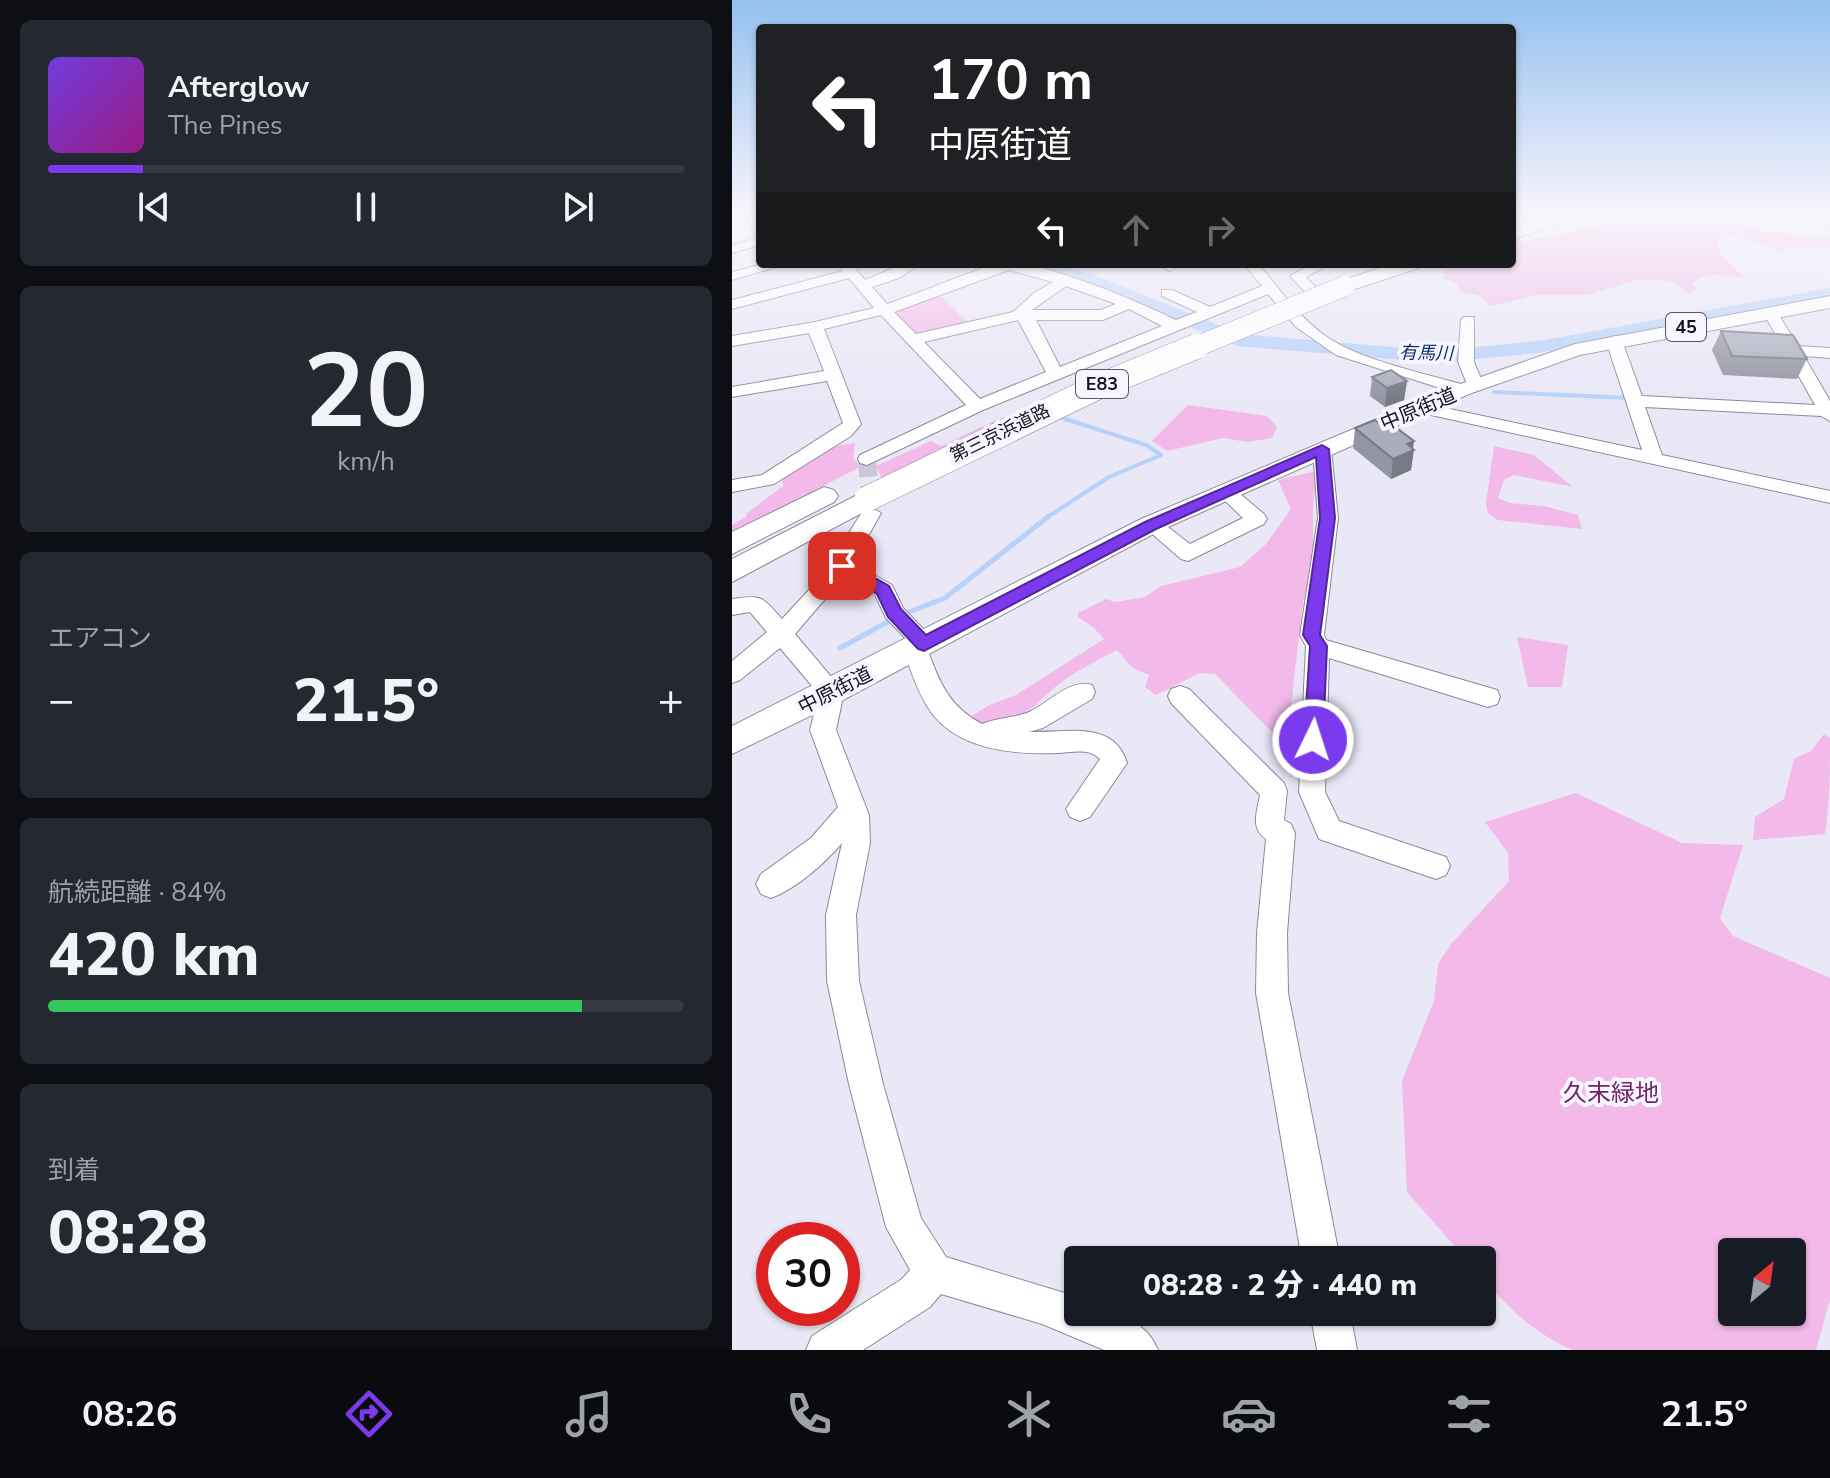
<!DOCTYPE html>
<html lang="ja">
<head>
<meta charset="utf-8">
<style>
	body { margin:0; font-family:"Nunito Sans","Noto Sans JP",sans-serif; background:#242831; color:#f1f3f6; height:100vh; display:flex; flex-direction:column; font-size:30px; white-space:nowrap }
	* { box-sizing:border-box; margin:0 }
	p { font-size:26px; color:#9ea1a6 }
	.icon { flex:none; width:44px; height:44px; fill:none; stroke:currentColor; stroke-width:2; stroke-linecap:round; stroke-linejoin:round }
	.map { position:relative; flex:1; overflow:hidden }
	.details { display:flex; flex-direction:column; gap:20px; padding:20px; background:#0d0f14; width:732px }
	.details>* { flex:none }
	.guide { position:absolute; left:24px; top:24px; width:760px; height:244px; border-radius:8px; box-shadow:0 2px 6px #0004; background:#202124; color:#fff; overflow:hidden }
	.needle { width:52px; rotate:29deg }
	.buttons { position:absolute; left:986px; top:1238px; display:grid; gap:16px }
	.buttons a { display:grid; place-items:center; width:88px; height:88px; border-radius:8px; background:#171b24; box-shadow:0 2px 6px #0004; font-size:40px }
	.speed { position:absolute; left:24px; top:1222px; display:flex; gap:16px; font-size:40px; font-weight:700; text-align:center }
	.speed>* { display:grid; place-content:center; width:104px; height:104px; border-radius:50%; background:#171b24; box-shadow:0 2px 6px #0004; line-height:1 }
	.speed .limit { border:12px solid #d22; background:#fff; color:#111 }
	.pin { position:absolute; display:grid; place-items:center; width:68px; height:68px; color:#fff; margin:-34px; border-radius:16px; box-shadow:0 4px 12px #0006 }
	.me { position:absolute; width:88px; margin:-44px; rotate:4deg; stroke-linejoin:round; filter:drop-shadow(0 0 6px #0008) }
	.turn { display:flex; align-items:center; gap:28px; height:168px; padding:0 40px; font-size:36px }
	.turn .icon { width:104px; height:104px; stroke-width:2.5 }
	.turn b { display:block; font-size:56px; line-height:68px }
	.lanes { display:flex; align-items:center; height:76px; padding:0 40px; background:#0003; justify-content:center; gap:40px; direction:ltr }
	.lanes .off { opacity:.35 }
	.big { font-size:60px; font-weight:800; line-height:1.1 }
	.details .widget { flex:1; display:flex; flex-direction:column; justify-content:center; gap:12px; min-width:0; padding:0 28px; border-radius:12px; background:#242831 }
	.details .dial { align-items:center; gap:0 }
	.dial b { font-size:104px; line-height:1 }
	.song { display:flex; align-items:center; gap:24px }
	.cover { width:96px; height:96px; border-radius:12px; background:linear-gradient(135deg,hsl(260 70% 55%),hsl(310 70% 35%)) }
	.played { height:8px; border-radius:4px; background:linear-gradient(90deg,#7c3aed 15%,#363941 15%) }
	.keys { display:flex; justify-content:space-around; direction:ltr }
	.heat { display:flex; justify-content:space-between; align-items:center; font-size:44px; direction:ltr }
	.charge { height:12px; border-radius:6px; background:linear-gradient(90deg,#34c759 84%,#363941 0) }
	.trip { position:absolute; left:332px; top:1246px; width:432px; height:80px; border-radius:8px; background:#171b24; box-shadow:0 2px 6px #0004; font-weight:800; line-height:80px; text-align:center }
	.tab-bar { display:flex; height:128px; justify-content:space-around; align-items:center; background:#090b0e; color:#9ea1a6 }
	.tab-bar .icon { width:56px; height:56px }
	.tab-bar .current { color:#7c3aed }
	.tab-bar b { font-size:36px; color:#f1f3f6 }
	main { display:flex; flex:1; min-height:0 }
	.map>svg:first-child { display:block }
</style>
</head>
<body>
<main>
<section class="details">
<div class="widget">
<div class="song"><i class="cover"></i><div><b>Afterglow</b><p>The Pines</p></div></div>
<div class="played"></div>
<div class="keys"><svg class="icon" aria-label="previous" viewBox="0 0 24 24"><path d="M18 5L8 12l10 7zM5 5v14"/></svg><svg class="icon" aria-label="pause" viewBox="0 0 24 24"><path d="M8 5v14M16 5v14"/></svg><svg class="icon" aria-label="next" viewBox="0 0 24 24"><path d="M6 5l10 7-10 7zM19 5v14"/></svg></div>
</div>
<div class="widget dial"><b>20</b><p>km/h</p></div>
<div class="widget"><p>エアコン</p>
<div class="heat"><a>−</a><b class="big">21.5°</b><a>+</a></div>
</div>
<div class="widget"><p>航続距離 · 84%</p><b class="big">420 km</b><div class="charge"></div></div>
<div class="widget"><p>到着</p><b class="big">08:28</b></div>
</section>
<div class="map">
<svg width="1098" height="1350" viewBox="0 0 1098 1350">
	<rect width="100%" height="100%" fill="#eae7f7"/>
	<path fill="#f3bae9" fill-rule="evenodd" d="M960,213L1013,215L1014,225L1020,229L1098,239V249L1058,247L1048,252C1029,243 1005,232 985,240L987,251L1010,276L1008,278C989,275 975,270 960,284L965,290L957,293L938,281L908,279L855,295H805L759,306L746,295L728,292L724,283L711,278L714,270L727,264H780V244L884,222Z
		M207,294L236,323L186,335L161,310Z
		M456,405L535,416L545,427L540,438L516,442L491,438L435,451L420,441Z
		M264,420L284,433L157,496L144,466L199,441L209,446Z
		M123,443L121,457L128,467L0,533V525L14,517L15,513L51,486L50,480L104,446Z
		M762,446L802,455L841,487L782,475L772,480L766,498L778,503L812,506L846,515L850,529L766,520L756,514L754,503Z
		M585,471L581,506V574L571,601L555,742L544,736L483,674L468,673L424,695L413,687L417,675L401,668L385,650C367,659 348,669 331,681C298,705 282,741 235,719L257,705L284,695L372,639L361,627L346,617V613L374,599L383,602L413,597L429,586L508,567L534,544L559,509L546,480Z
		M785,637L836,645L830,687H796Z
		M1092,734L1098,738C1098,769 1098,805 1093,834L1021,840L1023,817L1052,799L1062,759L1079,751Z
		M844,793L950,843L1011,845L988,918L1001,936L1098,978V1299L1084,1350H840C799,1331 779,1310 750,1277V1260H735L675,1192L670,1081L702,1001L706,964L720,943L777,881L776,853L753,822ZM1000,1252H1060V1312H1000Z"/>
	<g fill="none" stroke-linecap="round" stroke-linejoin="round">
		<path stroke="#b7d1fa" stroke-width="4" d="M762,392L897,398
			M314,518L377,477L429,455L414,445L324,416"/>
		<path stroke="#b7d1fa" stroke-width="5" d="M172,614L213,598L317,516
			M108,648L163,618"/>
		<path fill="#b7d1fa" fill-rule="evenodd" d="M290,264H321L360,274L509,334L706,351L813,340L1098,288V300L813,352L706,363L505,346L346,282L293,268Z"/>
		<path stroke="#cac7d6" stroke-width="18" stroke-dasharray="18 9" stroke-linecap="butt" d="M135,459L139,513"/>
		<g stroke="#8c8997" stroke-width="2">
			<path id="minor" d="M0,213L21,215L28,221V231L13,221L0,218Z
				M1057,213H1078L1098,219V227Z
				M28,237V245L0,253V245Z
				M31,264H54L0,280V272Z
				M105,264H119L133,280L171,264H188L167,278L140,287L155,304C190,292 232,274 263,264C296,253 411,304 444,320L465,312L430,296V290H440L478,307L530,286L512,264H526C548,289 567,318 595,337C628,360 695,374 736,386L726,362L729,320L732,317H742V362L752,386L730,395L604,355L564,327L536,294L251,410L135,465L128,463L126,459L128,455L234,405L149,315L92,329L129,424L119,436L42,484L0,492V480L30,475L111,423L95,381L0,397V387L92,371L77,333L0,346V336L83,322L142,308L117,278L0,309V300L111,271ZM277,270L321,282L302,293L281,312L184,334L162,312ZM334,286L384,304L369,310H300ZM397,309L430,326L328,367L304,320H371ZM286,320L314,372L248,399L192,342Z
				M424,264H443L445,267L438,271Z
				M580,264H598L574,277L595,299L573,312L566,308L579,298L558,276Z
				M1038,308L1043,309L1066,346L1098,348V358L1072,356L1098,401V421L1089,416L913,407L930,455L1098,491V503L690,413L681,408L690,403L910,450L874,341L882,336L890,341L910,396L1083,405L1031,312Z
				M590,443L599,449L606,518L592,635L594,640L765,690L768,697L765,704L756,707L597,658L593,792L607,821L714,857L718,866L714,875L704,879L587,839L567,792L574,646L568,635L586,518L581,449Z
				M494,486L501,488L532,514L535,519L532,524L456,561L449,559L410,525L420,518L427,520L458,544L511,518L484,492Z
				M139,507L149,513L121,563L160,585L171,608L200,638L204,644L196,651C208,684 218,707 250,724C264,718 280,718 295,713C315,705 337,678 360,685L363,692L360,699L311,728L297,732C333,733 382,719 395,763L358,817L348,821L338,817L334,809L368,759C357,748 342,752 327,753C281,755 221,750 195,706C184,688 178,668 171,649L177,642L154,618L143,595L112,577L63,634L112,692L104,730L137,815L138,843L124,915L127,981L151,1084L189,1218L214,1257L346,1297V1312C379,1312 412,1316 426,1350H372L310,1324L209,1294L198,1307L131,1350H74L80,1336L170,1279L178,1270L154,1227L117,1084L95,981L94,915L110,843C92,864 65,888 39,898L29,894L24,884L29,874L79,838L106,807L78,730L87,694L48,648L8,680L0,683V661L35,632L18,612L0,615V599C30,594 30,597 50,619L89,577L132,509Z
				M448,686L457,689L552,783L555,791L552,820L559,824L563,833L555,933L556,993L608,1260H570L524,993L525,933L534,839C518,829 525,811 528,795L439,703L436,696L439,689Z
				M578,1312H618L625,1350H585Z"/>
		</g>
		<g stroke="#8c8997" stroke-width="2">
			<path id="major" d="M1098,296V308L848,355L737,394L427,531L111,700L0,754V726L409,519L723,386L843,344Z"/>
		</g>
		<g stroke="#8c8997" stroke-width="2">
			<path id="highway" d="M828,213H857L854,217L780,239V227Z
				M660,264H690L687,268L620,290H606L603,286L606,282Z
				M92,487L102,490L106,496L102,502L0,554V532Z
				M135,490L145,493L149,499L145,505L0,582V559Z"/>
		</g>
		<use href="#minor" fill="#fff" fill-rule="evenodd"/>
		<use href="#major" fill="#fff" fill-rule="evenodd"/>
		<use href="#highway" fill="#fff" fill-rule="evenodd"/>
		<g stroke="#8c8997" stroke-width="21" stroke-linecap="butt">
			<path id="highway-bridge-far1" d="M461,348L613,286"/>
		</g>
		<g stroke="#8c8997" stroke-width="26" stroke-linecap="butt">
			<path id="highway-bridge" d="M135,499L363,388L465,346"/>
		</g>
		<use href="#highway-bridge-far1" stroke="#fff" stroke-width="20"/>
		<use href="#highway-bridge" stroke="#fff" stroke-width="25"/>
	</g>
	<path fill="#9295a2" d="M989,331L1075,359L1065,379L991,375L980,350Z
		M640,377L675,381L672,400L653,407L638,396Z
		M623,428L682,441L679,470L659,479L621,448Z"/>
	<path fill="#777984" d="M675,381L672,400L653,407L655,388Z
		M682,441L680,451L682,450L679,470L659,479L661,459L675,444Z"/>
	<path fill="#aaadbc" stroke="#777984" stroke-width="2" d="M989,331L1061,335L1075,359L1000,356Z
		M659,370L675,381L655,388L640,377Z
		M643,420L652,427L659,424L682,441L675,444L682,450L661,459L623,428Z"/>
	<linearGradient id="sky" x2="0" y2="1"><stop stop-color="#94c0ef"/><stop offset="0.53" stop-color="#f6f4fb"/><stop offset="1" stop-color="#f6f4fb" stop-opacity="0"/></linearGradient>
	<rect width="1098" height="402" fill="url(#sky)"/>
	<path fill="#7c3aed" stroke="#51269a" stroke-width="2" d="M590,445L597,449L603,518L588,635L595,646L591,740L588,745H575L572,740L578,646L571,635L588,518L584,457L424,529L192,651L186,649L156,617L145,594L102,566L110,560L115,562L157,586L169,609L194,635L413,522Z"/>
	<g text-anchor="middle" stroke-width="8" stroke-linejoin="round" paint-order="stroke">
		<g fill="#f7f5ff" stroke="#59575e" stroke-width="2">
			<rect x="934" y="313" width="40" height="28" rx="6"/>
			<rect x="344" y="370" width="52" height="28" rx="6"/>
		</g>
		<g font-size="18" font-weight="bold" fill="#151319">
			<text x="954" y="333">45</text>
			<text x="370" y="390">E83</text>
		</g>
		<g font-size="18" font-style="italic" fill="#0b2f69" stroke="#f7f5ff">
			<text transform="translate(694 353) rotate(1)" y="6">有馬川</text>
		</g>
		<g font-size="18" fill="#151319" stroke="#f7f5ff">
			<text transform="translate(268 433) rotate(-26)" y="6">第三京浜道路</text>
		</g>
		<g font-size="20" fill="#151319" stroke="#f7f5ff">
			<text transform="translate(686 409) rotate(-23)" y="7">中原街道</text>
			<text transform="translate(103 690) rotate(-27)" y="7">中原街道</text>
		</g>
		<g font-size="24" fill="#712568" stroke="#f7f5ff">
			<text x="879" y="1101">久末緑地</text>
		</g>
	</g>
</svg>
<div class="buttons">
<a><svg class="needle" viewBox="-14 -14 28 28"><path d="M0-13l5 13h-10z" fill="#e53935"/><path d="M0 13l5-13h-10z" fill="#9ea1a6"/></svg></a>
</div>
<div class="speed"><div class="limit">30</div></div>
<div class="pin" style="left:110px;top:566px;background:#d93025"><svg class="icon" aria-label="arrive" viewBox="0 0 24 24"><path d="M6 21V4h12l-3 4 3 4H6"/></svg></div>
<svg class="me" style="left:581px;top:740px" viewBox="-20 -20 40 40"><circle r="17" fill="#7c3aed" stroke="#fff" stroke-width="3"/><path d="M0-11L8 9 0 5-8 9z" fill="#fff"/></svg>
<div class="trip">08:28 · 2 分 · 440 m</div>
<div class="guide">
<div class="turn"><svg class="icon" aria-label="left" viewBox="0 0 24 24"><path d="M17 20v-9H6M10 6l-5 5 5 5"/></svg><div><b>170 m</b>中原街道</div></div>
<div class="lanes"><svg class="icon" aria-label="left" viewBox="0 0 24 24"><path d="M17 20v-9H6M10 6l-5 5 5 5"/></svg><svg class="icon off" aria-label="ahead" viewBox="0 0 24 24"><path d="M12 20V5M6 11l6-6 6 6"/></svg><svg class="icon off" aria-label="right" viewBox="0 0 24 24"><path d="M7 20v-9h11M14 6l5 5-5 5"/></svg></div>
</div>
</div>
</main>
<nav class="tab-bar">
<b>08:26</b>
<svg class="icon current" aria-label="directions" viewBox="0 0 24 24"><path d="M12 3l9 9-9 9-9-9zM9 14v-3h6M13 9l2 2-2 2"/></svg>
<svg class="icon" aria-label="music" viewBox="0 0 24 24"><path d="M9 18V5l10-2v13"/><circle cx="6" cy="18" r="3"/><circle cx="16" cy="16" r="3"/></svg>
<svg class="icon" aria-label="phone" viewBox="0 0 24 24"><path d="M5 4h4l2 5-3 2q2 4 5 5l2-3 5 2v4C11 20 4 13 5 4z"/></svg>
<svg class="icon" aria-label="climate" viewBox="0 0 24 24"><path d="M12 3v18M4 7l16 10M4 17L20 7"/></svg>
<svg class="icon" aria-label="car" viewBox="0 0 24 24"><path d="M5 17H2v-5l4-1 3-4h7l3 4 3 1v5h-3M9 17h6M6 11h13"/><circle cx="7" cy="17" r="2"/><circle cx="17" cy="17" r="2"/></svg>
<svg class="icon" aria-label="filters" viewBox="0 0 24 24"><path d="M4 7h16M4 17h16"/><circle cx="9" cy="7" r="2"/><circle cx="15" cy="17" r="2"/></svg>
<b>21.5°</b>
</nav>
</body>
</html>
